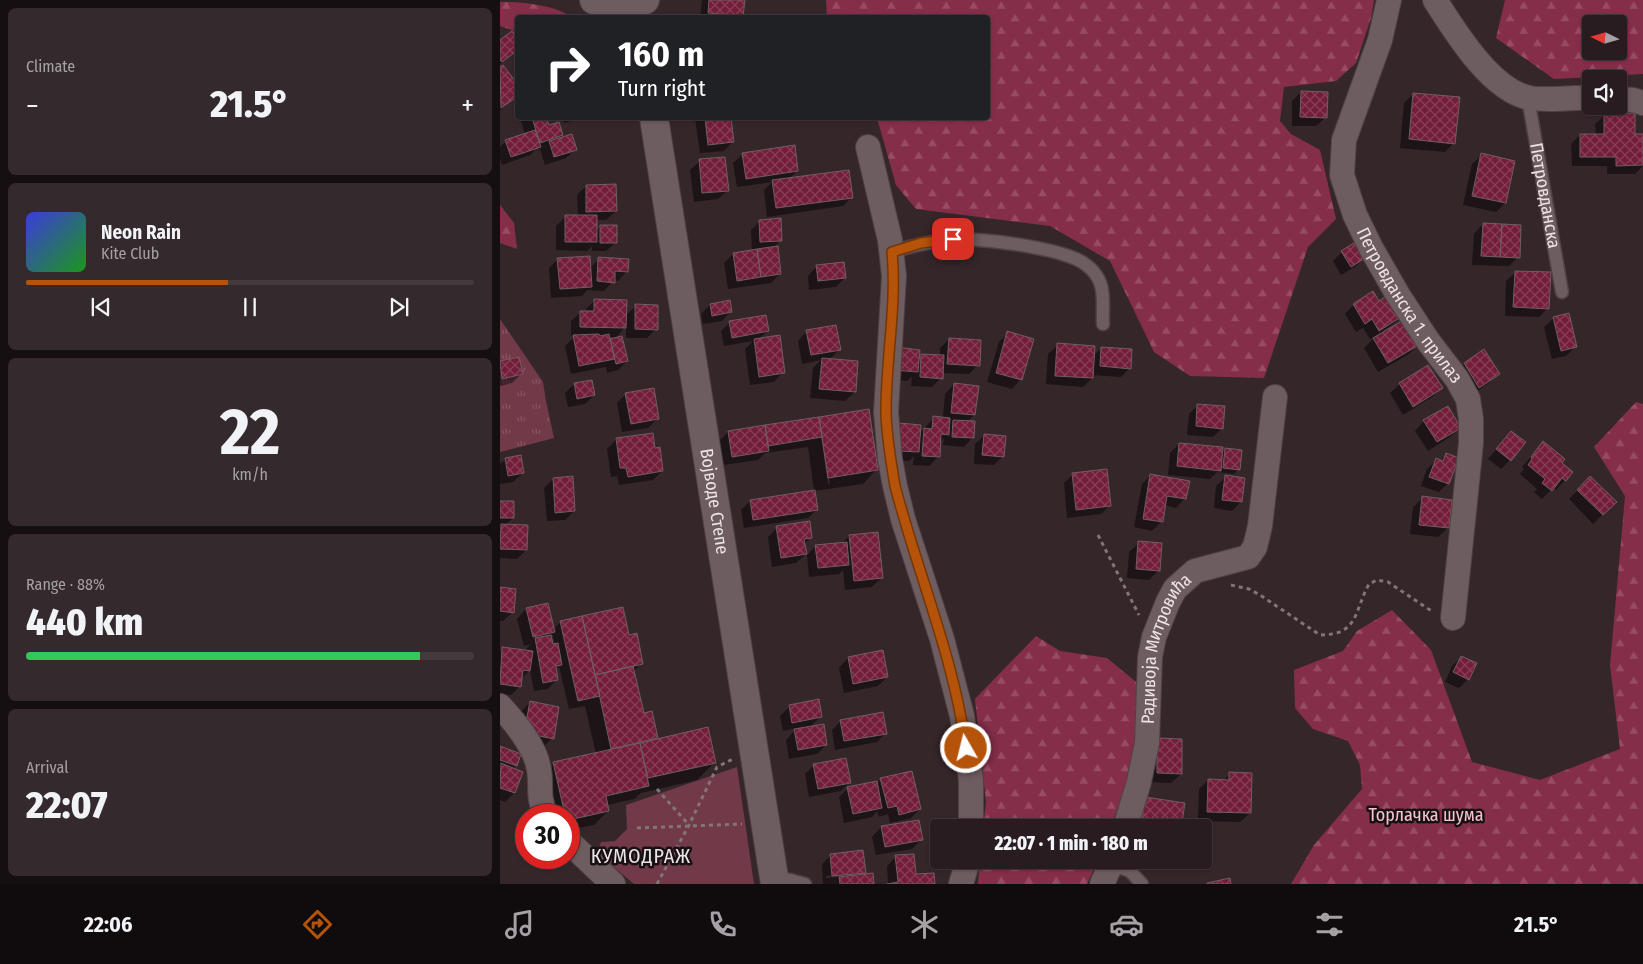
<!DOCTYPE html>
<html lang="en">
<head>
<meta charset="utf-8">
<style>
	body { margin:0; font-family:"Fira Sans Condensed",sans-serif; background:#34292d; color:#f1f3f6; height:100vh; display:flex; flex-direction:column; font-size:19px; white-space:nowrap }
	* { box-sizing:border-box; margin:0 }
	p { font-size:16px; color:#a5a1a5 }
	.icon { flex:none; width:28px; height:28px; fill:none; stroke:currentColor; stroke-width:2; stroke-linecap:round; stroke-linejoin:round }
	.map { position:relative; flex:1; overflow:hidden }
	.details { display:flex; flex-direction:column; gap:8px; padding:8px; background:#160f12; width:500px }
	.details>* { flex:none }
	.hud { position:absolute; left:15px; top:15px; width:475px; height:105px; border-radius:5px; box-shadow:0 1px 4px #0004,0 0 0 1px #443a3e; background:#202124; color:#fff; overflow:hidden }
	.needle { width:32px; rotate:275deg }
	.controls { position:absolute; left:1082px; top:15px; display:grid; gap:10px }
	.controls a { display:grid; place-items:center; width:45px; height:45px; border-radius:5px; background:#281c20; box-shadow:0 1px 4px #0004,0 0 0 1px #443a3e; font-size:25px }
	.speed { position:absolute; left:15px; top:804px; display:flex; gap:10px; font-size:25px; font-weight:700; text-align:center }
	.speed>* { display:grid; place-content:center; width:65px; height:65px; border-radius:50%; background:#281c20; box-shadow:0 1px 4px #0004,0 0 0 1px #443a3e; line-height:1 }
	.speed .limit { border:8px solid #d22; background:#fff; color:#111 }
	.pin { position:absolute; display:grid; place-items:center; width:42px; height:42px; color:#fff; margin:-21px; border-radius:10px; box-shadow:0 2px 8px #0006 }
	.me { position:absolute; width:55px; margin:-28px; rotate:352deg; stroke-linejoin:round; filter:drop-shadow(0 0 4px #0008) }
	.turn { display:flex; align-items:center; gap:18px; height:105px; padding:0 20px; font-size:22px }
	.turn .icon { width:65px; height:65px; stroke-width:2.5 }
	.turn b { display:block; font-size:35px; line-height:42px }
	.big { font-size:38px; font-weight:800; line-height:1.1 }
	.details .card { flex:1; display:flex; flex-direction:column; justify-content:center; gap:8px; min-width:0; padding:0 18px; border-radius:8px; background:#34292d }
	.details .dial { align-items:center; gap:0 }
	.dial b { font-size:65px; line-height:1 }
	.song { display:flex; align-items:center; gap:15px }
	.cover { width:60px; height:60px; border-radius:8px; background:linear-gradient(135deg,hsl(240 70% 55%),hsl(120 70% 35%)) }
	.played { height:5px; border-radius:2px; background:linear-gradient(90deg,#b45309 45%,#443a3e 45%) }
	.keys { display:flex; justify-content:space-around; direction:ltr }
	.heat { display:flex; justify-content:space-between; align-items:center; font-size:28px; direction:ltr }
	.charge { height:8px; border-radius:4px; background:linear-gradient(90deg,#34c759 88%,#443a3e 0) }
	.trip { position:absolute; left:430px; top:819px; width:282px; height:50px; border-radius:5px; background:#281c20; box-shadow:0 1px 4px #0004,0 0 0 1px #443a3e; font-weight:800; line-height:50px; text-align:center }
	.dock { display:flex; height:80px; justify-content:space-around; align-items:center; background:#100b0d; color:#a5a1a5 }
	.dock .icon { width:35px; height:35px }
	.dock .selected { color:#b45309 }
	.dock b { font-size:22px; color:#f1f3f6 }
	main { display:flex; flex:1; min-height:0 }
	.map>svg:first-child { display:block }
</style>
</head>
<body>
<main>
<section class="details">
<div class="card"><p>Climate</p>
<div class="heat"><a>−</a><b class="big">21.5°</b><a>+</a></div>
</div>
<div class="card">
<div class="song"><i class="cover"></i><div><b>Neon Rain</b><p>Kite Club</p></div></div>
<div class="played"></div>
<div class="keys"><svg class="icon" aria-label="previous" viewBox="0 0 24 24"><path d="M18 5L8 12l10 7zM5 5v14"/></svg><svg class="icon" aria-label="pause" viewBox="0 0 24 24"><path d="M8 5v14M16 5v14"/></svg><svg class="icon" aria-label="next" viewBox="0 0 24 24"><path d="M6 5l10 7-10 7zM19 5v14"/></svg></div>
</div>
<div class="card dial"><b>22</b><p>km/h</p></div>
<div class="card"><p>Range · 88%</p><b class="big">440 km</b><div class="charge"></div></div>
<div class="card"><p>Arrival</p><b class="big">22:07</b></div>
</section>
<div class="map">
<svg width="1143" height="884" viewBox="0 0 1143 884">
	<defs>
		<pattern id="grass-tufts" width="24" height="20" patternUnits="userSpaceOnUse" patternTransform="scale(1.25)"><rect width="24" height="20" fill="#723a49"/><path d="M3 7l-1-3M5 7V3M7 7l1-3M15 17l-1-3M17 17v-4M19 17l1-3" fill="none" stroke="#865663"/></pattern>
		<pattern id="forest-firs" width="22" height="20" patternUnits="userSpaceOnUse" patternTransform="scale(1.25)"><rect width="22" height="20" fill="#852e4a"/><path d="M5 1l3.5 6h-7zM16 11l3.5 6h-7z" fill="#974c64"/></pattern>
		<pattern id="building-cross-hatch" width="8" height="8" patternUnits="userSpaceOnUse" patternTransform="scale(1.25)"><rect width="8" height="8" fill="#731d3b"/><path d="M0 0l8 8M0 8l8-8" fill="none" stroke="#873e57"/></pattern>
	</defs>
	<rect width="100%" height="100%" fill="#35262a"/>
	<path fill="url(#grass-tufts)" d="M0,319L43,382L46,401L54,438L0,452Z"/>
	<path fill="url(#forest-firs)" fill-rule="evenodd" d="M326,0H874L871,18L856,63L836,81L784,87L780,121L791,134L820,150L836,219L808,247L764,378L690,376L654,352L610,261L550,226L416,209L396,185L377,118H488V18L327,17Z
		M1005,0H1143V74L1054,79L996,38ZM1091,24H1119V51H1091Z
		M0,2C26,2 51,5 73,17L18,18L17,32L0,26Z
		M0,205L14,223L17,249L0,243Z
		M1136,402L1143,404V884H791L814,845L862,789L860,765L848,741L813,729L795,708L794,670L843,651L857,631L892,610L931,650L972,762L1040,780L1120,749L1110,665L1125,496L1094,447Z
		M536,636L560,651L607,658L641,686L632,766L611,827H483L486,802L475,699Z
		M480,860H598L587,884H478Z"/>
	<path fill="#723a49" d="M237,767L254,884H134L97,853L101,842L115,841L127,829L126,805Z"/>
	<path fill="#0007" fill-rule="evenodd" d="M202,0H244L242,16L241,18H200Z
		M0,41L18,50L0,64Z
		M3,67L18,95L0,110V69Z
		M801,92L826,117L816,126H792V101Z
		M913,94L954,143L945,152L900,148L904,103Z
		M1105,115L1134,135H1143V166L1135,174H1107V166H1072L1071,144L1080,135H1096L1095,124Z
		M20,118H45L48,127L58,123L63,138L76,149L66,158L45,165L40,149L35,150L30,155L2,165L0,158V147L6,141L25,134Z
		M63,118H79L76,120L64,123Z
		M195,118H262L230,121L233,141L224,151L200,153Z
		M243,154L297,171L289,179L352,197L343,206L267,217L264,190L272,182L237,187L233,163Z
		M982,155L1014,162L1005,203L996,212L963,205L972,164Z
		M200,161L228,190L218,199L194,202L190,170Z
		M86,186L116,211L106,220H96V231L101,226L116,242L106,251H92V246L87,251L56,250V226L66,216H78L77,195Z
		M260,221L281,240L273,248L280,274L271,283L228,289L224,263L233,254L252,251L251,230Z
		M983,224L1018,257L1009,266L972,265L974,234Z
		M842,252L866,257L856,266L841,275L833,261Z
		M58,259L90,268L99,259L127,271L118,281L114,280L104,291L87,290L82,296L51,298L49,268Z
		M317,266L345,278L336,287L309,290L308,276Z
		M1016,272L1048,308L1039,317L1005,316L1006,281Z
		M95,300L125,316L136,306L156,329L147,338H126V326L116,337H108L127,361L118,370L107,373L106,367L71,374L65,346L75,336H71V321L81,312H86V309Z
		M878,302L902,315L893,324L883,331L884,333L918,345L909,354L878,372L864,348L876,336L870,339L863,328L856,332L845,314L854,304Z
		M210,305L231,311L222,321L203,324L201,314Z
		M1054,318L1076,346L1066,356L1052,359L1044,327Z
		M230,322L267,331L259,339L283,372L274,382L250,385L245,349L253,341L224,346L221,331Z
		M307,331L340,349L329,360L355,392L345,401L310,398L313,368L321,360L302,364L298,341Z
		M508,333L521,379L512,389L487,382L499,342Z
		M449,339L478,365L469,374L442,373L441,378L432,387L411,386L412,376L407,381L385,379L418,359L422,355L440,356V348Z
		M558,345L593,356L602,348L630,368L621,377L592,375V378L583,387L546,384L548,354Z
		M984,351L998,374L989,383L970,396L955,373L964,364Z
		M18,358L21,374L12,383L0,386V362Z
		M928,366L941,388L932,397L903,415L890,393L900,384Z
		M74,384L94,395L85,404L68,407L65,393Z
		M454,384L474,415L467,422L473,437L464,447L443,445L444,438L440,442L438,457L429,466L413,465L414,456L409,461L389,460L419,434L434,418H443L445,394Z
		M126,394L158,418L148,428L122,432L117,403Z
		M698,405L722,428L713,437L687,435L689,414Z
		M368,411L376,470L363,484L314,491L308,447L265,453L258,460L223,465L219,441L228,432ZM323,435L330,484H328L321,437Z
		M924,421L959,428L950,437L928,451L915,431Z
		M1011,432L1010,460L1001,469L988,459Z
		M485,435L503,456L494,465L474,464L475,444Z
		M116,440L162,471L153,480L119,485L117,476L111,477L107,449Z
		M1043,443L1060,463L1071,473L1056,490L1053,488L1042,499L1034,492L1037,489L1020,474L1024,469L1022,467Z
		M679,444L721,454L725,450L738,469L734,474L717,472L710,479L668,475L670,453Z
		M946,455L948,483L939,492L921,486L927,469L936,460L940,461Z
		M6,459L23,473L13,482L0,484V464Z
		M573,474L610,505L601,514L567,518L564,483Z
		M651,475L685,498L676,508L664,505L661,522L652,531L634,527L642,484Z
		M726,477L741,502L732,511L714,508L716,486Z
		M1090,478L1115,502L1093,524L1069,499Z
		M53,479L74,511L65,520L47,521L44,488Z
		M923,498L951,501L948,528L938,537L910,534L913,507Z
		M250,501L317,509L308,518L244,528L241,510Z
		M0,502L13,518L5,525L26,550L17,559L0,558Z
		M277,528L311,537L304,544L306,554L296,563L272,567L268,537Z
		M349,536L381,578L372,587L345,590L343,570L339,574L309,577L307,555L316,546L342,543Z
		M639,543L658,571L649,580L627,578L629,552Z
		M0,589L13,612L3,621H0Z
		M47,605L53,629L61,622L128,637L142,663L133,672L143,714L151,713L157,740L215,762L197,780L141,793L134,799L107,805L108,811L94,825L69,830V815H49L40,777L54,763L96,754L85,706L69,709L59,666L55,670L57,679L48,689L34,691L30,670L21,679L20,686L11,695L0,694V651L2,648L27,651L26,649L31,644L24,646L17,619L26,609ZM52,633L55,645L52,646L50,635Z
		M961,657L968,679L959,688L945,682L952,666Z
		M348,658L387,677L378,686L344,693L339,668Z
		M30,702L52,738L43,747L15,742L21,712Z
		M289,707L321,716L309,728L326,745L317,754L289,759L286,740L297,728L283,731L280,716Z
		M341,721L386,733L377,742L335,750L332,730Z
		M658,739L681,774L671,783L648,782Z
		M0,748L16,765L12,769L14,793L5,802L0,800Z
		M314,765L350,782L341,791L309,797L305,774Z
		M730,774L750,813L740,822L698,821L699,789L708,780L723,781Z
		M381,779L420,809L411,818L390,823L388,814L379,817L377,811L372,817L344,823L339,797L348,788L376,784Z
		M684,804L680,828H634L636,808Z
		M381,827L421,840L412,849L376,855L372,837Z
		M331,855L364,872L361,876L373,884H323L322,864ZM356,873V875L326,878V876Z
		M396,857L415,876L434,884H388L387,866Z"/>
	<path fill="url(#building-cross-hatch)" stroke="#6f5e62" d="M209,0H245L243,16L208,13Z
		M12,31L18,38V50L2,62L0,60V40Z
		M3,65L18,85V96L1,108L0,67Z
		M801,91L828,92L827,118L800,117Z
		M913,93L960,97L955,144L909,139Z
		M1104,113H1135V134H1143V165L1116,166V157H1080V134H1104Z
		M32,118H46L49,125L59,122L63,135L40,143Z
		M205,118H231L234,142L208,145Z
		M35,130L41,147L11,157L5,140Z
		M72,134L77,150L54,157L49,141Z
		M295,145L298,171L246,179L242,153Z
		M981,153L1015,161L1006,203L972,196Z
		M225,157L229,191L202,193L199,159Z
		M349,170L353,198L276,208L272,180Z
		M116,184L117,211L86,212V185Z
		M65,215H97V242H65Z
		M281,218L282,241L260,242L259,220Z
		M983,223L1002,224L1000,257L981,256Z
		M1002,224L1021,225L1020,258L1000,257Z
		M100,225H117V243H100Z
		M857,241L867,257L851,267L841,251Z
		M278,246L281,274L261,277L257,249Z
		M257,249L261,277L237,281L233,253Z
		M90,256L92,287L60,289L57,258Z
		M98,257L129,259L128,272L115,271V283L97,281Z
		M344,262L346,278L318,281L316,265Z
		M1015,271L1051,272L1049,309L1013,307Z
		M873,291L879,301L891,293L904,315L879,331L872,319L865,324L853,304Z
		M94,299L127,300L126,328L80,327V311H94Z
		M230,300L232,312L212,316L210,304Z
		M135,304L158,305V330L135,329Z
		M1069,313L1077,347L1061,351L1053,317Z
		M266,315L269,331L232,338L229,321Z
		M905,319L919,345L888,363L873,338Z
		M336,325L341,350L311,355L306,330Z
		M507,331L534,339L522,380L496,373Z
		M99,334L100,336L109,334L115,359L79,366L73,335Z
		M280,335L285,373L259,377L254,339Z
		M122,336L128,361L116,364L110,339Z
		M449,338L481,340L480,366L447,364Z
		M557,343L595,346L593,378L555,376Z
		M396,347L420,350L418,372L393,370Z
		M601,347L632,349L631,369L600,366Z
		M984,349L1000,374L979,388L964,363Z
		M421,354L444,355L443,379L420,377Z
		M19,357L23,374L2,379L0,361Z
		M322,358L358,361L356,392L319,389Z
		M928,365L943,388L913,407L899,383Z
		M92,380L95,395L77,399L74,383Z
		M454,383L479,386L475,415L451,413Z
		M154,388L159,419L131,424L125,393Z
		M697,404L725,406L723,429L696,426Z
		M948,406L961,428L937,442L923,420Z
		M369,409L378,470L328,478L319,417Z
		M433,416L450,418L449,435L441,434L440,457L422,456L424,428L432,429Z
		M319,417L322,437L268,446L265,425Z
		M453,420L475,421L474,438L452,437Z
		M399,423L421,425L419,452L397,451Z
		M265,425L269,451L232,457L228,431Z
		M1011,431L1026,442L1011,461L996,449Z
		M153,433L155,448L160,447L163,471L128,477L126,468H120L116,438Z
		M484,434L506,436L504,457L482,455Z
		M1043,441L1065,459L1062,463L1073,472L1066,481L1062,478L1052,491L1042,483L1045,479L1028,465L1032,459L1031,457Z
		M679,443L723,447L721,471L677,466Z
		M725,448L742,450L740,470L723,468Z
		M946,453L959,458L949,484L929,477L936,458L943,461Z
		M21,455L24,473L8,476L5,458Z
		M607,469L611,506L576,510L572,473Z
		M650,474L690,481L686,499L667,496L663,522L643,519Z
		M725,475L745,478L742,502L722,500Z
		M73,476L75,511L55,513L53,478Z
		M1090,476L1117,502L1103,515L1077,490Z
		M315,490L318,510L253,520L250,500Z
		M922,496L952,500L949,528L919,525Z
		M0,501H14V518H0Z
		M310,521L312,538L304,539L307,554L281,558L276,526Z
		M1,524L28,525L27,550L0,549Z
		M378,532L383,578L354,581L349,535Z
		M638,541L662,543L660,571L636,569Z
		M347,542L349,565L318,568L315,545Z
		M0,587L16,589L14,613L0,611Z
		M48,603L55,632L33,637L26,608Z
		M123,607L129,635L137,633L143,664L95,675L82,616Z
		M82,616L100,696L78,701L60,621Z
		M51,635L53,644L58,643L62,665L56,666L58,680L43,683L35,638Z
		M2,647L33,651L30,671L23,670L21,687L0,684Z
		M383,650L388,677L353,684L348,657Z
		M961,656L977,663L969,680L953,672Z
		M133,666L144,713L152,711L158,738L111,749L95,675Z
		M319,699L322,717L292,723L289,705Z
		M30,701L59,707L54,739L24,733Z
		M383,712L387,734L344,741L340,720Z
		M324,724L327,745L298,750L294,729Z
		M208,727L216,763L148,778L140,743Z
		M657,738L682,739V774L657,773Z
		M140,743L149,786L106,796L109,811L69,820V815H65L53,762Z
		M0,746L21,754L17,766L0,760Z
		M346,758L351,783L318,789L313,764Z
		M1,763L23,772L15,793L0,788Z
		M412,771L421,809L399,815L397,806L388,808L380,778Z
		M729,772L752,773L751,813L707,812L708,779L729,780Z
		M377,781L382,808L353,814L347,787Z
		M645,797L685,803L681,828H641Z
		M419,820L423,840L385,847L381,826Z
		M363,850L366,873L332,876L330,854Z
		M414,854L416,874L434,873L435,884H387L398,882L395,855Z
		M373,873L374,884H340L339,877Z
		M730,878L731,884H707V883Z"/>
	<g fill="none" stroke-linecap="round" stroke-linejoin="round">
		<g stroke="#4e4245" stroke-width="15">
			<g id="service">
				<path id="s1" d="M1028,98L1062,292"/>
				<path d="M392,252C411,246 431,241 451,240C480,237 558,248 582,262C588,266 593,270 596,275C606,288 602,309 603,324"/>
				<path d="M611,864L630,871L642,884"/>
				<path d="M275,879L290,880L305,884"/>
			</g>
		</g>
		<g stroke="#4e4245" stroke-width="26">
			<g id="minor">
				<path id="s2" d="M889,0L880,40L844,140L842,175L855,215L871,248L898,295L928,341L957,379L968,399L971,419V443L953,618"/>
				<path d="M935,0C954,30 991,91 1030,98C1050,101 1071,97 1091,98"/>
				<path d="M1119,99L1133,100L1143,103"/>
				<path d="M368,147L390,240L394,276L386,412L390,459L395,486L403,519L442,639L462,716L471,780V828"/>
				<path d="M0,706C14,721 34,746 38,765C43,784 36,795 46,815"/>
				<path id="s3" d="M625,828L639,782L647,743L650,657L654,637L668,602L675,589L695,571L748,557L755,547L760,526L775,397"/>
				<path d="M69,842L113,884"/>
				<path d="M461,884L468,860"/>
				<path d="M602,884L613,860"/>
			</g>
		</g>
		<g stroke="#4e4245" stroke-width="30">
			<g id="tertiary">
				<path d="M94,0C112,7 127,10 145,0"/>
				<path id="s4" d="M154,118L275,884"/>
			</g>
		</g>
		<path stroke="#827578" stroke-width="3" stroke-dasharray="4 4" stroke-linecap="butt" d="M598,535L639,615
			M731,585L749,589L760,595L820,635C859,635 854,611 869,584L877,580L888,582L933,612
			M157,789L189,825
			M137,828L242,824
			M157,884L189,825L217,767L233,759"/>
		<use href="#service" stroke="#6d5c60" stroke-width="12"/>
		<use href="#minor" stroke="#6d5c60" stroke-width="24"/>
		<use href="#tertiary" stroke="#6d5c60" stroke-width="28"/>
	</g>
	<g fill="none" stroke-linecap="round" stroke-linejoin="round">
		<g stroke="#753606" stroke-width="12">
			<path id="route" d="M453,239L421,243L392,252C397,305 386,357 386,410C386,435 391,461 395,486C418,574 454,658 466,748"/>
		</g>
		<use href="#route" stroke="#b45309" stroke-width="9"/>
	</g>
	<g text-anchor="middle" stroke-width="5" stroke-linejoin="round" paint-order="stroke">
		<g font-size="18" fill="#ede3e5" stroke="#181113">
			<text dy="6" stroke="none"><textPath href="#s1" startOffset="99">Петровданска</textPath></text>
			<text dy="6" stroke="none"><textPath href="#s2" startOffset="330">Петровданска 1. прилаз</textPath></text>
			<text dy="6" stroke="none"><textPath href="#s4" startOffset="388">Војводе Степе</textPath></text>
			<text dy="6" stroke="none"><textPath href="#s3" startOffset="186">Радивоја Митровића</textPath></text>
		</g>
		<g font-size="18" fill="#f6c3ce" stroke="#181113">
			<text x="926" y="821">Торлачка шума</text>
		</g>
		<g font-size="20" letter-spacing="1" fill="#ede3e5" stroke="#181113">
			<text x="141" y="863">КУМОДРАЖ</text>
		</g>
	</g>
</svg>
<div class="controls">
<a><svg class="needle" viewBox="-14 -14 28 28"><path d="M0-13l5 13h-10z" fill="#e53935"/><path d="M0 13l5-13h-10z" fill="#a5a1a5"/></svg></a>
<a><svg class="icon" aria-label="sound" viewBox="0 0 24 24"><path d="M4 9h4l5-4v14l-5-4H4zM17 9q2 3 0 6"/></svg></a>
</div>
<div class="speed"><div class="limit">30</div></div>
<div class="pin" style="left:453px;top:239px;background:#d93025"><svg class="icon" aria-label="arrive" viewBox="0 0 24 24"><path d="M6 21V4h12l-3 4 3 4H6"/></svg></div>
<svg class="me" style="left:466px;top:748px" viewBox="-20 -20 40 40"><circle r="17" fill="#b45309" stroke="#fff" stroke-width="3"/><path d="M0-11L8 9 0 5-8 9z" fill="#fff"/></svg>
<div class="trip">22:07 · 1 min · 180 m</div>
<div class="hud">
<div class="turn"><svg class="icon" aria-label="right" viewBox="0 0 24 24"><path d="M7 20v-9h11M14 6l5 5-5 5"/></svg><div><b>160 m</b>Turn right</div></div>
</div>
</div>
</main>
<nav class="dock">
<b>22:06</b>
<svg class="icon selected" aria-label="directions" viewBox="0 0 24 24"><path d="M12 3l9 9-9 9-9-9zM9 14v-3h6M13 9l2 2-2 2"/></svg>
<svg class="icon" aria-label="music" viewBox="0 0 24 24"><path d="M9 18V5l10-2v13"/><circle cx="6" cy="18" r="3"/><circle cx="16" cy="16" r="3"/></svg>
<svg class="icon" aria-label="phone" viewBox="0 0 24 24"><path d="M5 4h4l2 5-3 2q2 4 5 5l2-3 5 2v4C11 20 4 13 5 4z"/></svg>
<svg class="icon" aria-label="climate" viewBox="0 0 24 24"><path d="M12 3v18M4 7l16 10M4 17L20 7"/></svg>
<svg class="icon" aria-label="car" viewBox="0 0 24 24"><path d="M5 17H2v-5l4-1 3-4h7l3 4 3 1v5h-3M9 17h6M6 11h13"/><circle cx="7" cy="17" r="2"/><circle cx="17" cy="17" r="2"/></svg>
<svg class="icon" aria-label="filters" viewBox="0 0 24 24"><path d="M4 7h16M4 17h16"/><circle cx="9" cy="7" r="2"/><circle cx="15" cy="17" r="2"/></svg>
<b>21.5°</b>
</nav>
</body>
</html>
